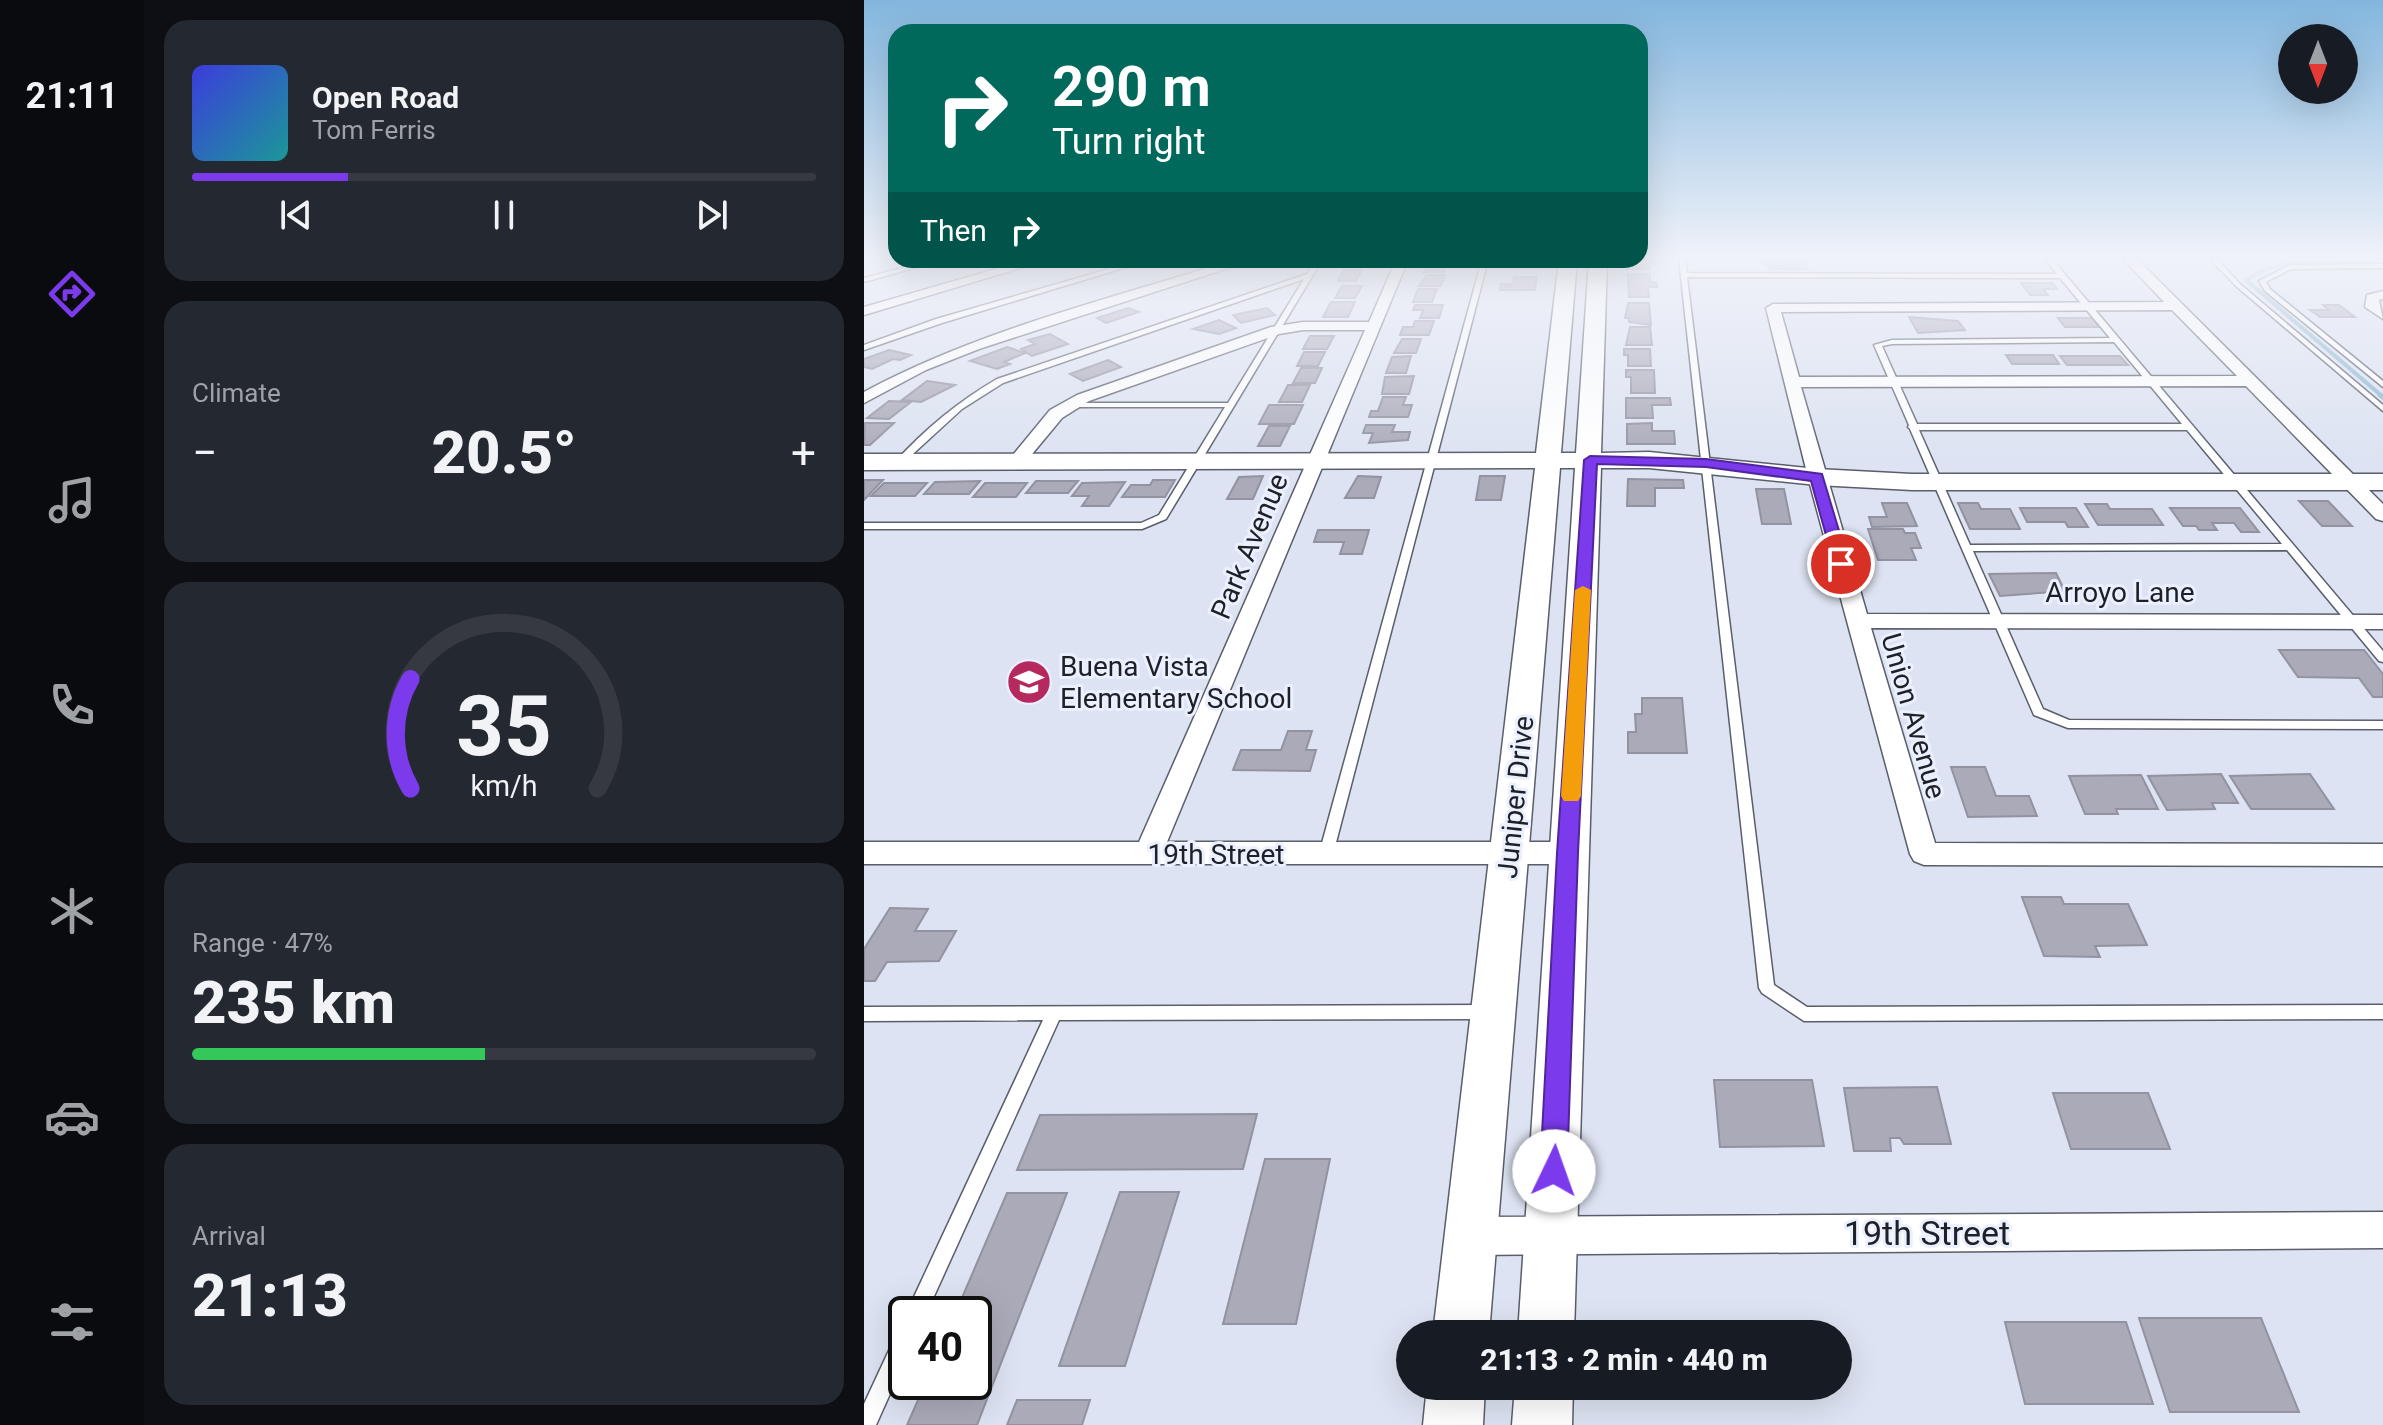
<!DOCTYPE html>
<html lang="en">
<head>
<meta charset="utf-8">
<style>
	body { margin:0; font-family:Roboto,sans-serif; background:#242831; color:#f1f3f6; height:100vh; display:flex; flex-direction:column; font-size:30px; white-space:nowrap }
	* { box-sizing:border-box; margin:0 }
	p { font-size:26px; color:#9ea1a6 }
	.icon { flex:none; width:44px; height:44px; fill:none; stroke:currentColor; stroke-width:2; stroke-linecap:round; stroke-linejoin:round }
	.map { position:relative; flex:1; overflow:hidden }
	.drawer { display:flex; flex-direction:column; gap:20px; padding:20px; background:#0d0f14; width:720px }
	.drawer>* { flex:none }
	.hud { position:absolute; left:24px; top:24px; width:760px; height:244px; border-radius:24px; box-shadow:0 8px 32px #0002; background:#00695c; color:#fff; overflow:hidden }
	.needle { width:52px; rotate:180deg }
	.controls { position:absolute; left:1414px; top:24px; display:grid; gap:16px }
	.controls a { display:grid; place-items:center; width:80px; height:80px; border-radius:50%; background:#171b24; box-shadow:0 8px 32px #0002; font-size:40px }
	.speed { position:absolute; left:24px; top:1296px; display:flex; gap:16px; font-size:40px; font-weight:700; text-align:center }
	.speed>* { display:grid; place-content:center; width:104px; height:104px; border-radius:50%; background:#171b24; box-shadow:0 8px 32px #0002; line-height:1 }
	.speed .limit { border:4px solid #111; border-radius:12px; background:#fff; color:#111 }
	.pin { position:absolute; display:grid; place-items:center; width:68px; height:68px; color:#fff; margin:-34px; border:4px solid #fff; border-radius:50%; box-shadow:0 2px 8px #0007 }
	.me { position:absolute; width:88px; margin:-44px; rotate:3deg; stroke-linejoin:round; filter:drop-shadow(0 0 6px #0008) }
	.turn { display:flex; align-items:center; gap:28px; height:168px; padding:0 32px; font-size:36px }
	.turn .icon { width:104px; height:104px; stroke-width:2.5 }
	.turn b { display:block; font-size:56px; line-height:68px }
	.then { display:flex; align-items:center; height:76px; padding:0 32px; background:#0003; gap:16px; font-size:30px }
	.big { font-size:60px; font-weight:800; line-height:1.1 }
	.drawer .card { flex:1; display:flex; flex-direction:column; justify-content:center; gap:12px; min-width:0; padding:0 28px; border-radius:24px; background:#242831 }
	.drawer .dial { align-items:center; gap:0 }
	.dial svg { height:208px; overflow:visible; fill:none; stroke:#363941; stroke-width:7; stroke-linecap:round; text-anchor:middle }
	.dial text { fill:#f1f3f6; stroke:none }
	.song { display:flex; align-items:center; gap:24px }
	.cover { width:96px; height:96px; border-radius:12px; background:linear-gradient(135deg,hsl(240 70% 55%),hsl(180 70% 35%)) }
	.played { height:8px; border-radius:4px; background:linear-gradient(90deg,#7c3aed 25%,#363941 25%) }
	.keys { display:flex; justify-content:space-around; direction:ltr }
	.heat { display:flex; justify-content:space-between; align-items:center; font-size:44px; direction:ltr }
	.charge { height:12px; border-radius:6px; background:linear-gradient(90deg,#34c759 47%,#363941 0) }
	.trip { position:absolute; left:532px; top:1320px; width:456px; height:80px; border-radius:40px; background:#171b24; box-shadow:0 8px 32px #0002; font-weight:800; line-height:80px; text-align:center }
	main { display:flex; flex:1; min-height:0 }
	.tab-bar { display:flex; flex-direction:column; width:144px; justify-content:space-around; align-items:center; background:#090b0e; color:#9ea1a6 }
	.tab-bar .icon { width:56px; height:56px }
	.tab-bar .selected { color:#7c3aed }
	.tab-bar b { font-size:36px; color:#f1f3f6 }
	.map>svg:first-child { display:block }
</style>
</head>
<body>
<main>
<nav class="tab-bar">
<b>21:11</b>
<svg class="icon selected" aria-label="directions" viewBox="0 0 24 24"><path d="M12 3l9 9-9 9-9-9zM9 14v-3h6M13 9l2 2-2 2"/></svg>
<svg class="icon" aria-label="music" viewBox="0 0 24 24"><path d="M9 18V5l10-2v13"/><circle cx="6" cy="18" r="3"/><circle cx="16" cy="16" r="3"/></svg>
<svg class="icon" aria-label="phone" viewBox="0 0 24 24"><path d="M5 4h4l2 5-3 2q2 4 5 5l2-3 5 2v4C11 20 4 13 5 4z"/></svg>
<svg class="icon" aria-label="climate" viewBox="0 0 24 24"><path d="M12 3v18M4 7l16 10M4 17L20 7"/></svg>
<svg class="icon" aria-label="car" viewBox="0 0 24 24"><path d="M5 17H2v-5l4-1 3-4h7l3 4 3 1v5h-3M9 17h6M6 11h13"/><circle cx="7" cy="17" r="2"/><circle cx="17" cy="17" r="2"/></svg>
<svg class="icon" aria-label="filters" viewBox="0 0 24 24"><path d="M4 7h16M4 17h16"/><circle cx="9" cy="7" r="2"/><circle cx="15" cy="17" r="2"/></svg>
</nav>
<section class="drawer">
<div class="card">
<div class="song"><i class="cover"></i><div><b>Open Road</b><p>Tom Ferris</p></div></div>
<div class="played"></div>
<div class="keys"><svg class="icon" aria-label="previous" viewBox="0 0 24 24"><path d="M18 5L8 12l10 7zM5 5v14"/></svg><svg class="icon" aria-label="pause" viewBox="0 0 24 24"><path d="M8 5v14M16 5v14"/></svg><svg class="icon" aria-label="next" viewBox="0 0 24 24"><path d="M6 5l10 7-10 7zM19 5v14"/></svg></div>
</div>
<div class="card"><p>Climate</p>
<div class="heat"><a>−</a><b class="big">20.5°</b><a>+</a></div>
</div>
<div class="card dial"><svg viewBox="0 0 100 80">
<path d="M14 69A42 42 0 1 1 86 69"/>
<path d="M14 69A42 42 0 0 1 14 27" stroke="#7c3aed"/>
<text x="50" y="56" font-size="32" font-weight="700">35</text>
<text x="50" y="72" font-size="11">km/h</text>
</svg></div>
<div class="card"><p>Range · 47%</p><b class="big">235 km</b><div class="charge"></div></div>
<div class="card"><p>Arrival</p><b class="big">21:13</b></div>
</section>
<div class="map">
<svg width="1519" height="1425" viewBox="0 0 1519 1425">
	<rect width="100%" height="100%" fill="#dde3f2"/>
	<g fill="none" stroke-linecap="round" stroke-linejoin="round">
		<path stroke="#8bb8d0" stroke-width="4" d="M1519,397L1382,280C1421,253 1474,263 1519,264"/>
		<path stroke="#8bb8d0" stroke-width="5" d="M1516,395L1519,397"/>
	</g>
	<path fill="#abaab9" stroke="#9292a0" stroke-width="2" d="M784,259L785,269H763V260Z
		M898,259H915L917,263L939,261L943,269H906Z
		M484,260H503L500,267H480Z
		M583,261L580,272H560L567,262Z
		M480,270H498L492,281H474Z
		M764,274H786V282H792L793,287H784L785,297H765Z
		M563,275H581L577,286H555Z
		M650,277H673L671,290H636L637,284H649Z
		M1157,283H1189L1193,289H1179L1184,295H1166Z
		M478,286H498L491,298H471Z
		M554,289H573L568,302H549Z
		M467,302H491L484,317H459Z
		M764,303H785L787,325L765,322V318H761Z
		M551,305H579L575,318H556L559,310H549Z
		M1459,305H1475L1491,317H1456L1446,310H1465Z
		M264,308L275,312L242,323L233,318Z
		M403,308L411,315L377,323L369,315Z
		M1045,317L1094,321L1101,330L1054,333Z
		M1194,318H1228L1235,327H1201Z
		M355,320L372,328L355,334L329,329Z
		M551,321H570L565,335H536L539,327H549Z
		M766,327H786L788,345H762Z
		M186,334L204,344L168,356L157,349L171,344L164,340Z
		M446,336H470L463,349H439Z
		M538,339H557L552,353H530Z
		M143,347L161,353L140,362L146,364L133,369L106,361Z
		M760,349H786L787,366H764V355H760Z
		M25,350L47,355L36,360L29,359L8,369L0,367V359Z
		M440,352H461L454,366H433Z
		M1142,355H1189L1195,364H1148Z
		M547,356L542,373H522L528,357Z
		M1196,356H1256L1264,365H1203Z
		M244,360L257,367L219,381L206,374Z
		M437,368H458L451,383H429Z
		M762,370H790L791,393H767V377H762Z
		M550,376L545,394H518L521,377Z
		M63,381L91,385L57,402L38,400Z
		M424,385H446L438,402H415Z
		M519,397H542L539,405H548L544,417H505L507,411H514Z
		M762,398H806L807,405H788L789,418H762Z
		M25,401L47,402L25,419L3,418Z
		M405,405H439L430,424H395Z
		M30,423L6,445H0L1,423Z
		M788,423V431H810L811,444H763V424Z
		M502,425H531L528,432H546L544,440L505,443L509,433H499Z
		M405,426H426L416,446H394Z
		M399,476L389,499H363L375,477Z
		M494,476L517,477L510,498H481Z
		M616,476H641L637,500H612Z
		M764,479L819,480L820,488H791V506H763Z
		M0,480H19L0,500Z
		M289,480H311L301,497H258L267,485H286Z
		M116,481L105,494H60L71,482Z
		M172,481H214L204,493H162Z
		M261,482L245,506H218L225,496H208L218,483Z
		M20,483H63L51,496H7Z
		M121,483H163L152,497H109Z
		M892,489H920L927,524H898Z
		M1435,501H1464L1488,526H1458Z
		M1018,503H1043L1053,526L1008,527L1005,517H1023Z
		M1094,503H1114L1117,509H1146L1156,529H1106Z
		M1221,504H1243L1246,509H1288L1299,525H1234Z
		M1156,508H1212L1224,527H1204L1201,522H1163Z
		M1306,508H1376L1395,532H1377L1370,523H1348L1353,530H1335L1332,526H1319Z
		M1004,529H1039L1041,533H1051L1057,548H1047L1052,560H1014Z
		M454,530H505L498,554H476L480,542H450Z
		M1192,573L1201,591L1136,596L1125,574Z
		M1415,650H1500L1519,674V697H1509L1495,678L1434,677Z
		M778,698H818L823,753H764V732H772L771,714H778Z
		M424,731H448L442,750H452L446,771L369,770L377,750H417Z
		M1087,767H1121L1132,796H1165L1173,816L1104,817Z
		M1357,774L1374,803H1348L1351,809L1303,810L1284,776Z
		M1446,774L1470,809H1387L1366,776Z
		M1277,775L1294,809H1252L1254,814H1221L1205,776Z
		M1158,897H1197L1200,904H1264L1283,945L1231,946L1236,957L1180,956Z
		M26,908L64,909L51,931H92L75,961L23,962L11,981H0V949Z
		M850,1080H948L960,1146L856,1147Z
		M1073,1087L1087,1144H1040L1036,1138H1026L1027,1151H990L980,1088Z
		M1189,1093H1284L1306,1149H1207Z
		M393,1114L379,1169L153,1170L176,1115Z
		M401,1159H466L432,1324H359Z
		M256,1192H315L261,1366H195Z
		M143,1193H203L113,1425H43L62,1382H110V1314H91Z
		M1275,1318H1397L1435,1412H1306Z
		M1141,1322H1262L1289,1404H1161Z
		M153,1400H226L218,1425H143Z"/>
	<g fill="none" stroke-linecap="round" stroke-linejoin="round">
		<g stroke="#5a5e6b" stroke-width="3">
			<path id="lane" d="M815,259H821L823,273L1193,274L1181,259H1188L1519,651V662L1515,661L1423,550L1109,551L1179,709L1205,720L1519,721V729L1204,728L1170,715L1046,429L1044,427L1045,425L1010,345L1028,340L1246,338L1196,278L823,277L910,985L943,1007L1519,1005V1019L940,1021L898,993L895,988ZM1250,342L1318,424H1053L1018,346L1028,344ZM1055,430H1323L1418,544L1106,545Z
				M1346,259H1353L1376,284L1519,405V411L1372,286Z
				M68,260H78L0,282V278Z
				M276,260H286L78,323L0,350V345L72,319Z
				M452,260H458L302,519L278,529H0V523H277L295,515L361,407H204L200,405L204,403H364L440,279L139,383L98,409L38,464H32L31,462C60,430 95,401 133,379L443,274Z
				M618,260H624L469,854L467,858L462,859L457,858L455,854Z
				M1519,264V268L1427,269L1402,282L1406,289L1519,381V387L1401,291L1395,281L1426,265Z
				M621,1005L627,1007L629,1012L627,1017L621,1019L195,1020L62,1314H42L179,1020L0,1021V1007Z
				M42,1326V1358L12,1425H0V1404L35,1329Z"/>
		</g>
		<g stroke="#5a5e6b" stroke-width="3">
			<path id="street" d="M1259,259H1273L1519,504V521L1512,519L1382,386L937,387L1003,614L1519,615V629L1007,628L1071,843L1519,844V866L1060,865L1050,861L1046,854L944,477L902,308L909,304L1300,302ZM1308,310L1373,376L935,377L917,312Z
				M163,260H183L0,315V307Z
				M370,260H389L115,349L62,370L0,403V392C115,330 245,299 370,260Z
				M532,260H544L303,842H704L714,846L718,853L714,860L704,864H0V842H275L501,330H439L415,334L225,401L198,418L159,465H147L144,461L186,410L213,395L407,327L439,322H505Z
				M1519,291V299L1515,300L1519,319L1501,307L1503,295Z
				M1519,1212V1248L606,1255L593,1249L587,1236L593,1223L606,1217Z"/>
		</g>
		<g stroke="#5a5e6b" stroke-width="3">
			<path id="secondary" d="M695,260H713L697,453H712L725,260H743L737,453L785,452L953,469L1048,474H1519V490H1048L953,485L785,468H737L710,1334H654L711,468H696L625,1334H569L671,468L0,470V454L672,453Z
				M563,1386H621L619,1425H559Z
				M651,1386H709L708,1425H648Z"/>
		</g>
		<use href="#lane" fill="#fff" fill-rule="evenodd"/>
		<use href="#street" fill="#fff" fill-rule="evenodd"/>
		<use href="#secondary" fill="#fff" fill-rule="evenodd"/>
	</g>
	<linearGradient id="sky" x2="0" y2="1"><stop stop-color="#83b6de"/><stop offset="0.56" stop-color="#f0f2f9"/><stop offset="1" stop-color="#f0f2f9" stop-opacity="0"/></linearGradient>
	<rect width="1519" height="459" fill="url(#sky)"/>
	<path fill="#7c3aed" stroke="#51269a" stroke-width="2" d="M726,456L842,459L958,474L985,564L977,568L970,564L947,481L842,467L733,464L714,853L703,1171L699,1181L690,1185L680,1181L676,1171L693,853L720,460Z"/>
	<path fill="#f59e0b" d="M719,586L727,590L717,796L714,801H700L697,796L711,590Z"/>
	<defs>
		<g id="school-disc" transform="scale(2.3)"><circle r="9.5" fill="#b6295f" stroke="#eaf0ff"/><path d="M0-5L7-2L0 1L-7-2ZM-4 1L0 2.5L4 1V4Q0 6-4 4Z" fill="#fff"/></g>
	</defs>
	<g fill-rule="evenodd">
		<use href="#school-disc" x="165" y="682"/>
	</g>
	<g text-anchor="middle" stroke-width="6" stroke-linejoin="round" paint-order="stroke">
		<g font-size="28" fill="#1e2026" stroke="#eaf0ff">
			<text transform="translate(385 546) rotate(-67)" y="10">Park Avenue</text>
			<text x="1256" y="602">Arroyo Lane</text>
			<text transform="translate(1050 716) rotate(74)" y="10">Union Avenue</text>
			<text transform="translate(651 797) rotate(-84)" y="10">Juniper Drive</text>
			<text x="352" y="864">19th Street</text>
		</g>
		<g font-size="28" fill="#1e2026" stroke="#eaf0ff" text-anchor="start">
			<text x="196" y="676">Buena Vista<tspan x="196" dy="32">Elementary School</tspan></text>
		</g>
		<g font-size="34" fill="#1e2026" stroke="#eaf0ff">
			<text x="1063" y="1245">19th Street</text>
		</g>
	</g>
</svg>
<div class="controls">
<a><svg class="needle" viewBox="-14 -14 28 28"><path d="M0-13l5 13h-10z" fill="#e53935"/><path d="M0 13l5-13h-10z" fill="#9ea1a6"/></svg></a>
</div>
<div class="speed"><div class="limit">40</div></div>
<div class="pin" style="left:977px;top:564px;background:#d93025"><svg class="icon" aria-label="arrive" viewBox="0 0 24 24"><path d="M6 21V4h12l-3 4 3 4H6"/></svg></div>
<svg class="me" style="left:690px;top:1171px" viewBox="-20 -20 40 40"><circle r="19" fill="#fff"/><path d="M0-13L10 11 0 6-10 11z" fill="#7c3aed"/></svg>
<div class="trip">21:13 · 2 min · 440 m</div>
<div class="hud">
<div class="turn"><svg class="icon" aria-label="right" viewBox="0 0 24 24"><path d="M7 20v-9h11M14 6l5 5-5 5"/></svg><div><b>290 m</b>Turn right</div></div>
<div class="then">Then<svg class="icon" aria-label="right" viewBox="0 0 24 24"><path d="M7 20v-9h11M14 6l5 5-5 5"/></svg></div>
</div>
</div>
</main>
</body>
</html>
